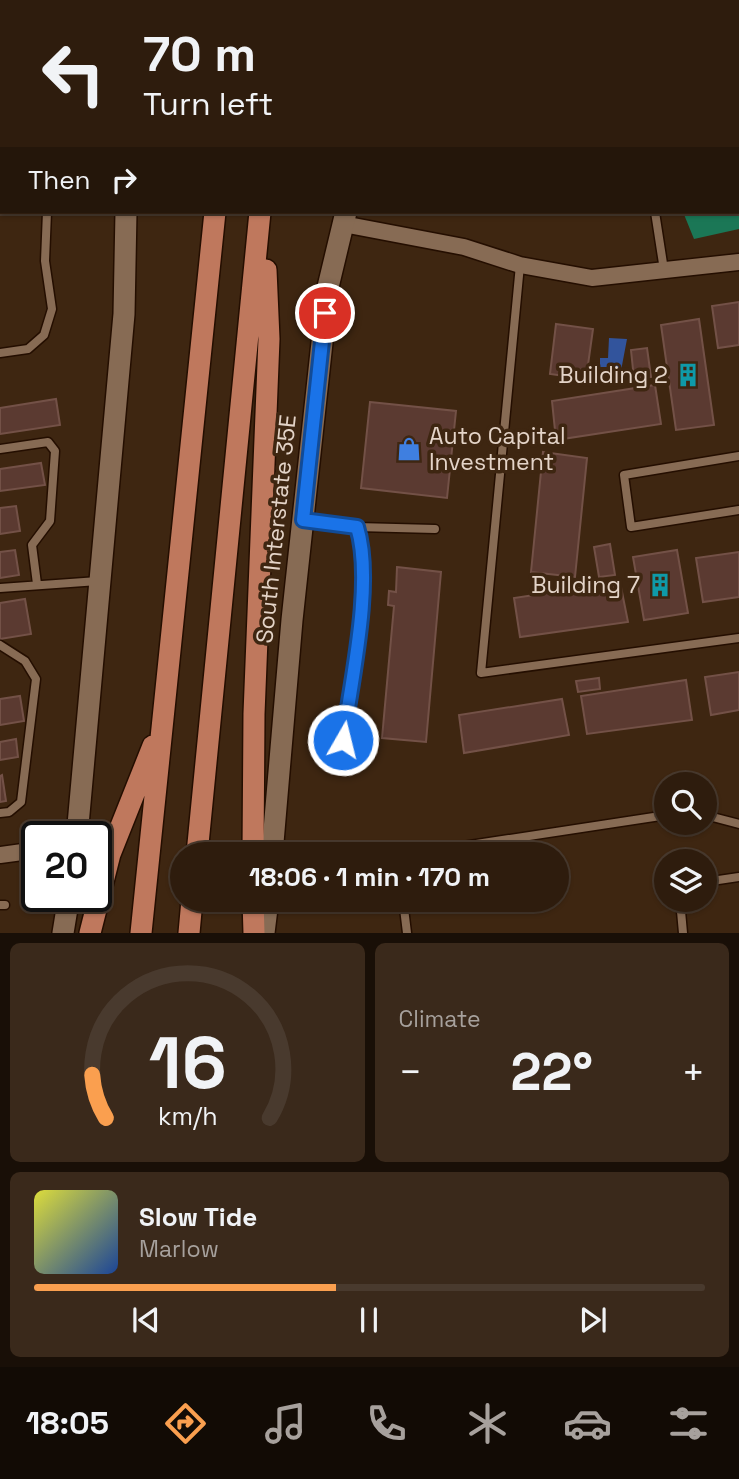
<!DOCTYPE html>
<html lang="en">
<head>
<meta charset="utf-8">
<style>
	body { margin:0; font-family:"Space Grotesk",sans-serif; background:#3a291b; color:#f1f3f6; height:100vh; display:flex; flex-direction:column; font-size:26px; white-space:nowrap }
	* { box-sizing:border-box; margin:0 }
	p { font-size:23px; color:#a7a19d }
	.icon { flex:none; width:38px; height:38px; fill:none; stroke:currentColor; stroke-width:2; stroke-linecap:round; stroke-linejoin:round }
	.map { position:relative; height:933px; overflow:hidden }
	.panel { display:flex; flex-direction:column; gap:10px; padding:10px; background:#190f07; flex:1 }
	.panel>* { flex:none }
	.banner { position:absolute; left:0px; top:0px; width:740px; height:214px; box-shadow:0 2px 5px #0004,0 0 0 2px #493a2e; background:#2e1c0d; color:#f1f3f6; overflow:hidden }
	.tools { position:absolute; left:654px; top:772px; display:grid; gap:14px }
	.tools a { display:grid; place-items:center; width:63px; height:63px; border-radius:50%; background:#2e1c0d; box-shadow:0 2px 5px #0004,0 0 0 2px #493a2e; font-size:35px }
	.speed { position:absolute; left:21px; top:821px; display:flex; gap:14px; font-size:35px; font-weight:700; text-align:center }
	.speed>* { display:grid; place-content:center; width:91px; height:91px; border-radius:50%; background:#2e1c0d; box-shadow:0 2px 5px #0004,0 0 0 2px #493a2e; line-height:1 }
	.speed .limit { border:4px solid #111; border-radius:10px; background:#fff; color:#111 }
	.pin { position:absolute; display:grid; place-items:center; width:60px; height:60px; color:#fff; margin:-30px; border:4px solid #fff; border-radius:50%; box-shadow:0 2px 7px #0007 }
	.me { position:absolute; width:77px; margin:-38px; rotate:8deg; stroke-linejoin:round; filter:drop-shadow(0 0 5px #0008) }
	.turn { display:flex; align-items:center; gap:24px; height:147px; padding:0 28px; font-size:32px }
	.turn .icon { width:91px; height:91px; stroke-width:2.5 }
	.turn b { display:block; font-size:49px; line-height:60px }
	.then { display:flex; align-items:center; height:66px; padding:0 28px; background:#0003; gap:14px; font-size:26px }
	.big { font-size:52px; font-weight:800; line-height:1.1 }
	.panel .tile { flex:1; display:flex; flex-direction:column; justify-content:center; gap:10px; min-width:0; padding:0 24px; border-radius:10px; background:#3a291b }
	.panel .dial { align-items:center; gap:0 }
	.dial svg { height:182px; overflow:visible; fill:none; stroke:#493a2e; stroke-width:7; stroke-linecap:round; text-anchor:middle }
	.dial text { fill:#f1f3f6; stroke:none }
	.song { display:flex; align-items:center; gap:21px }
	.cover { width:84px; height:84px; border-radius:10px; background:linear-gradient(135deg,hsl(60 70% 55%),hsl(220 70% 35%)) }
	.played { height:7px; border-radius:4px; background:linear-gradient(90deg,#fa9f4f 45%,#493a2e 45%) }
	.keys { display:flex; justify-content:space-around; direction:ltr }
	.heat { display:flex; justify-content:space-between; align-items:center; font-size:38px; direction:ltr }
	.panel .tiles { flex:1; display:grid; gap:10px; grid-template-columns:1fr 1fr }
	.tile:last-child { grid-column:span 2 }
	.trip { position:absolute; left:170px; top:842px; width:399px; height:70px; border-radius:35px; background:#2e1c0d; box-shadow:0 2px 5px #0004,0 0 0 2px #493a2e; font-weight:800; line-height:70px; text-align:center }
	.tab-bar { display:flex; height:112px; justify-content:space-around; align-items:center; background:#120b05; color:#a7a19d }
	.tab-bar .icon { width:49px; height:49px }
	.tab-bar .selected { color:#fa9f4f }
	.tab-bar b { font-size:32px; color:#f1f3f6 }
	.map>svg:first-child { display:block }
</style>
</head>
<body>
<div class="map">
<svg width="739" height="933" viewBox="0 0 739 933">
	<rect width="100%" height="100%" fill="#3e2611"/>
	<path fill="#1b7756" d="M739,11V229L694,239L683,212H738Z"/>
	<path fill="#32549c" d="M609,338L627,339L620,376L611,375V367H600V358H608Z"/>
	<path fill="#5b3a31" stroke="#735147" stroke-width="2" d="M0,105L2,117L0,158Z
		M739,302V345L718,348L712,306Z
		M699,319L714,425L676,430L661,325Z
		M556,324L593,329L586,379L550,374Z
		M647,348L651,377L634,379L631,350Z
		M655,385L661,424L556,440L552,401Z
		M56,399L60,425L0,434V408Z
		M370,402L456,411L447,498L361,488Z
		M543,452L587,458L575,577L531,572Z
		M41,463L45,485L0,491V469Z
		M16,506L20,531L0,534V508Z
		M610,544L615,575L599,577L594,547Z
		M15,550L19,575L0,578V552Z
		M677,550L688,613L644,620L633,557Z
		M739,552V597L703,602L696,558Z
		M397,567L441,572L426,742L382,738L394,606L388,605L389,591L396,592Z
		M620,582L628,622L520,637L514,598Z
		M25,599L31,634L0,639V603Z
		M739,672V710L711,715L705,677Z
		M599,678L600,689L578,692L576,681Z
		M686,680L692,720L587,734L581,696Z
		M20,696L24,721L0,725V699Z
		M562,699L569,735L464,753L459,715Z
		M16,739L18,757L0,760V742Z
		M2,775L6,801L0,802V776Z"/>
	<g fill="none" stroke-linecap="round" stroke-linejoin="round">
		<g stroke="#240e00" stroke-width="11">
			<path id="service" d="M541,2V0
				M709,2L712,0
				M0,57H2
				M0,201H2
				M655,212L664,270
				M520,265L481,673L739,638
				M0,353L28,349L44,335L52,309L45,261L47,212
				M0,449L48,442L55,451L50,521L32,545L37,584
				M739,456L624,475L631,527L739,510
				M306,520L357,527C374,583 351,681 343,740
				M357,527L435,529
				M0,588L98,581
				M0,645L25,661L36,679L21,802L9,812L0,813
				M705,815L739,824
				M429,854L437,850L667,815
				M705,882L739,877
				M403,900L407,933
				M680,900L683,933
				M0,905H5"/>
		</g>
		<g stroke="#240e00" stroke-width="19">
			<path id="minor" d="M343,224L464,247L520,265L592,278L739,262
				M0,855L37,850"/>
		</g>
		<g stroke="#240e00" stroke-width="24">
			<path id="secondary" d="M133,2V0
				M375,2V0
				M77,836L124,314L126,212
				M272,854L292,620L328,287L346,212
				M63,933L69,896
				M264,933L268,900"/>
		</g>
		<g stroke="#240e00" stroke-width="24">
			<path id="motorway" d="M236,2V0
				M284,2V0
				M197,854L260,212
				M253,854L254,714L269,339L266,270
				M253,900L254,933
				M90,933L110,854L153,746
				M141,933L215,212
				M189,933L192,900"/>
		</g>
		<use href="#service" stroke="#876b54" stroke-width="8"/>
		<use href="#minor" stroke="#876b54" stroke-width="16"/>
		<use href="#secondary" stroke="#876b54" stroke-width="21"/>
		<use href="#motorway" stroke="#bf785d" stroke-width="21"/>
	</g>
	<g fill="none" stroke-linecap="round" stroke-linejoin="round">
		<g stroke="#114b97" stroke-width="18">
			<path id="route" d="M325,313L303,520L357,527C374,582 351,682 343,740"/>
		</g>
		<use href="#route" stroke="#1a73e8" stroke-width="12"/>
	</g>
	<defs>
		<g id="building-bare" transform="scale(1.89)"><path d="M-4-6H4V6H1V3H-1V6H-4ZM-2.5-4.3h1.7v1.8h-1.7ZM.8-4.3h1.7v1.8H.8ZM-2.5-1h1.7V.8h-1.7ZM.8-1h1.7V.8H.8Z" fill="#0f9aa8" stroke="#3e2611" stroke-width="2.5" paint-order="stroke"/></g>
		<g id="shop-bare" transform="scale(1.89)"><path d="M-5-2.5h2.3a2.7 3.5 0 0 1 5.4 0H5L5.5 6h-11ZM-1.5-2.5h3a1.5 2.3 0 0 0-3 0Z" fill="#3f7fe0" stroke="#3e2611" stroke-width="2.5" paint-order="stroke"/></g>
	</defs>
	<g fill-rule="evenodd">
		<use href="#building-bare" x="688" y="375"/>
		<use href="#shop-bare" x="409" y="449"/>
		<use href="#building-bare" x="660" y="585"/>
	</g>
	<g text-anchor="middle" stroke-width="7" stroke-linejoin="round" paint-order="stroke">
		<g font-size="23" fill="#e4d4c8" stroke="#3e2611" text-anchor="end">
			<text x="668" y="383">Building 2</text>
			<text x="429" y="444" text-anchor="start">Auto Capital<tspan x="429" dy="26">Investment</tspan></text>
			<text x="640" y="593">Building 7</text>
		</g>
		<g font-size="23" fill="#e4d4c8" stroke="#3e2611">
			<text transform="translate(276 529) rotate(-84)" y="8">South Interstate 35E</text>
		</g>
	</g>
</svg>
<div class="tools">
<a><svg class="icon" aria-label="search" viewBox="0 0 24 24"><circle cx="10" cy="10" r="6"/><path d="M15 15l6 6"/></svg></a>
<a><svg class="icon" aria-label="layers" viewBox="0 0 24 24"><path d="M12 4l9 5-9 5-9-5zM3 14l9 5 9-5"/></svg></a>
</div>
<div class="speed"><div class="limit">20</div></div>
<div class="pin" style="left:325px;top:313px;background:#d93025"><svg class="icon" aria-label="arrive" viewBox="0 0 24 24"><path d="M6 21V4h12l-3 4 3 4H6"/></svg></div>
<svg class="me" style="left:343px;top:740px" viewBox="-20 -20 40 40"><circle r="17" fill="#1a73e8" stroke="#fff" stroke-width="3"/><path d="M0-11L8 9 0 5-8 9z" fill="#fff"/></svg>
<div class="trip">18:06 · 1 min · 170 m</div>
<div class="banner">
<div class="turn"><svg class="icon" aria-label="left" viewBox="0 0 24 24"><path d="M17 20v-9H6M10 6l-5 5 5 5"/></svg><div><b>70 m</b>Turn left</div></div>
<div class="then">Then<svg class="icon" aria-label="right" viewBox="0 0 24 24"><path d="M7 20v-9h11M14 6l5 5-5 5"/></svg></div>
</div>
</div>
<section class="panel">
<div class="tiles">
<div class="tile dial"><svg viewBox="0 0 100 80">
<path d="M14 69A42 42 0 1 1 86 69"/>
<path d="M14 69A42 42 0 0 1 8 50" stroke="#fa9f4f"/>
<text x="50" y="56" font-size="32" font-weight="700">16</text>
<text x="50" y="72" font-size="11">km/h</text>
</svg></div>
<div class="tile"><p>Climate</p>
<div class="heat"><a>−</a><b class="big">22°</b><a>+</a></div>
</div>
<div class="tile">
<div class="song"><i class="cover"></i><div><b>Slow Tide</b><p>Marlow</p></div></div>
<div class="played"></div>
<div class="keys"><svg class="icon" aria-label="previous" viewBox="0 0 24 24"><path d="M18 5L8 12l10 7zM5 5v14"/></svg><svg class="icon" aria-label="pause" viewBox="0 0 24 24"><path d="M8 5v14M16 5v14"/></svg><svg class="icon" aria-label="next" viewBox="0 0 24 24"><path d="M6 5l10 7-10 7zM19 5v14"/></svg></div>
</div>
</div>
</section>
<nav class="tab-bar">
<b>18:05</b>
<svg class="icon selected" aria-label="directions" viewBox="0 0 24 24"><path d="M12 3l9 9-9 9-9-9zM9 14v-3h6M13 9l2 2-2 2"/></svg>
<svg class="icon" aria-label="music" viewBox="0 0 24 24"><path d="M9 18V5l10-2v13"/><circle cx="6" cy="18" r="3"/><circle cx="16" cy="16" r="3"/></svg>
<svg class="icon" aria-label="phone" viewBox="0 0 24 24"><path d="M5 4h4l2 5-3 2q2 4 5 5l2-3 5 2v4C11 20 4 13 5 4z"/></svg>
<svg class="icon" aria-label="climate" viewBox="0 0 24 24"><path d="M12 3v18M4 7l16 10M4 17L20 7"/></svg>
<svg class="icon" aria-label="car" viewBox="0 0 24 24"><path d="M5 17H2v-5l4-1 3-4h7l3 4 3 1v5h-3M9 17h6M6 11h13"/><circle cx="7" cy="17" r="2"/><circle cx="17" cy="17" r="2"/></svg>
<svg class="icon" aria-label="filters" viewBox="0 0 24 24"><path d="M4 7h16M4 17h16"/><circle cx="9" cy="7" r="2"/><circle cx="15" cy="17" r="2"/></svg>
</nav>
</body>
</html>
